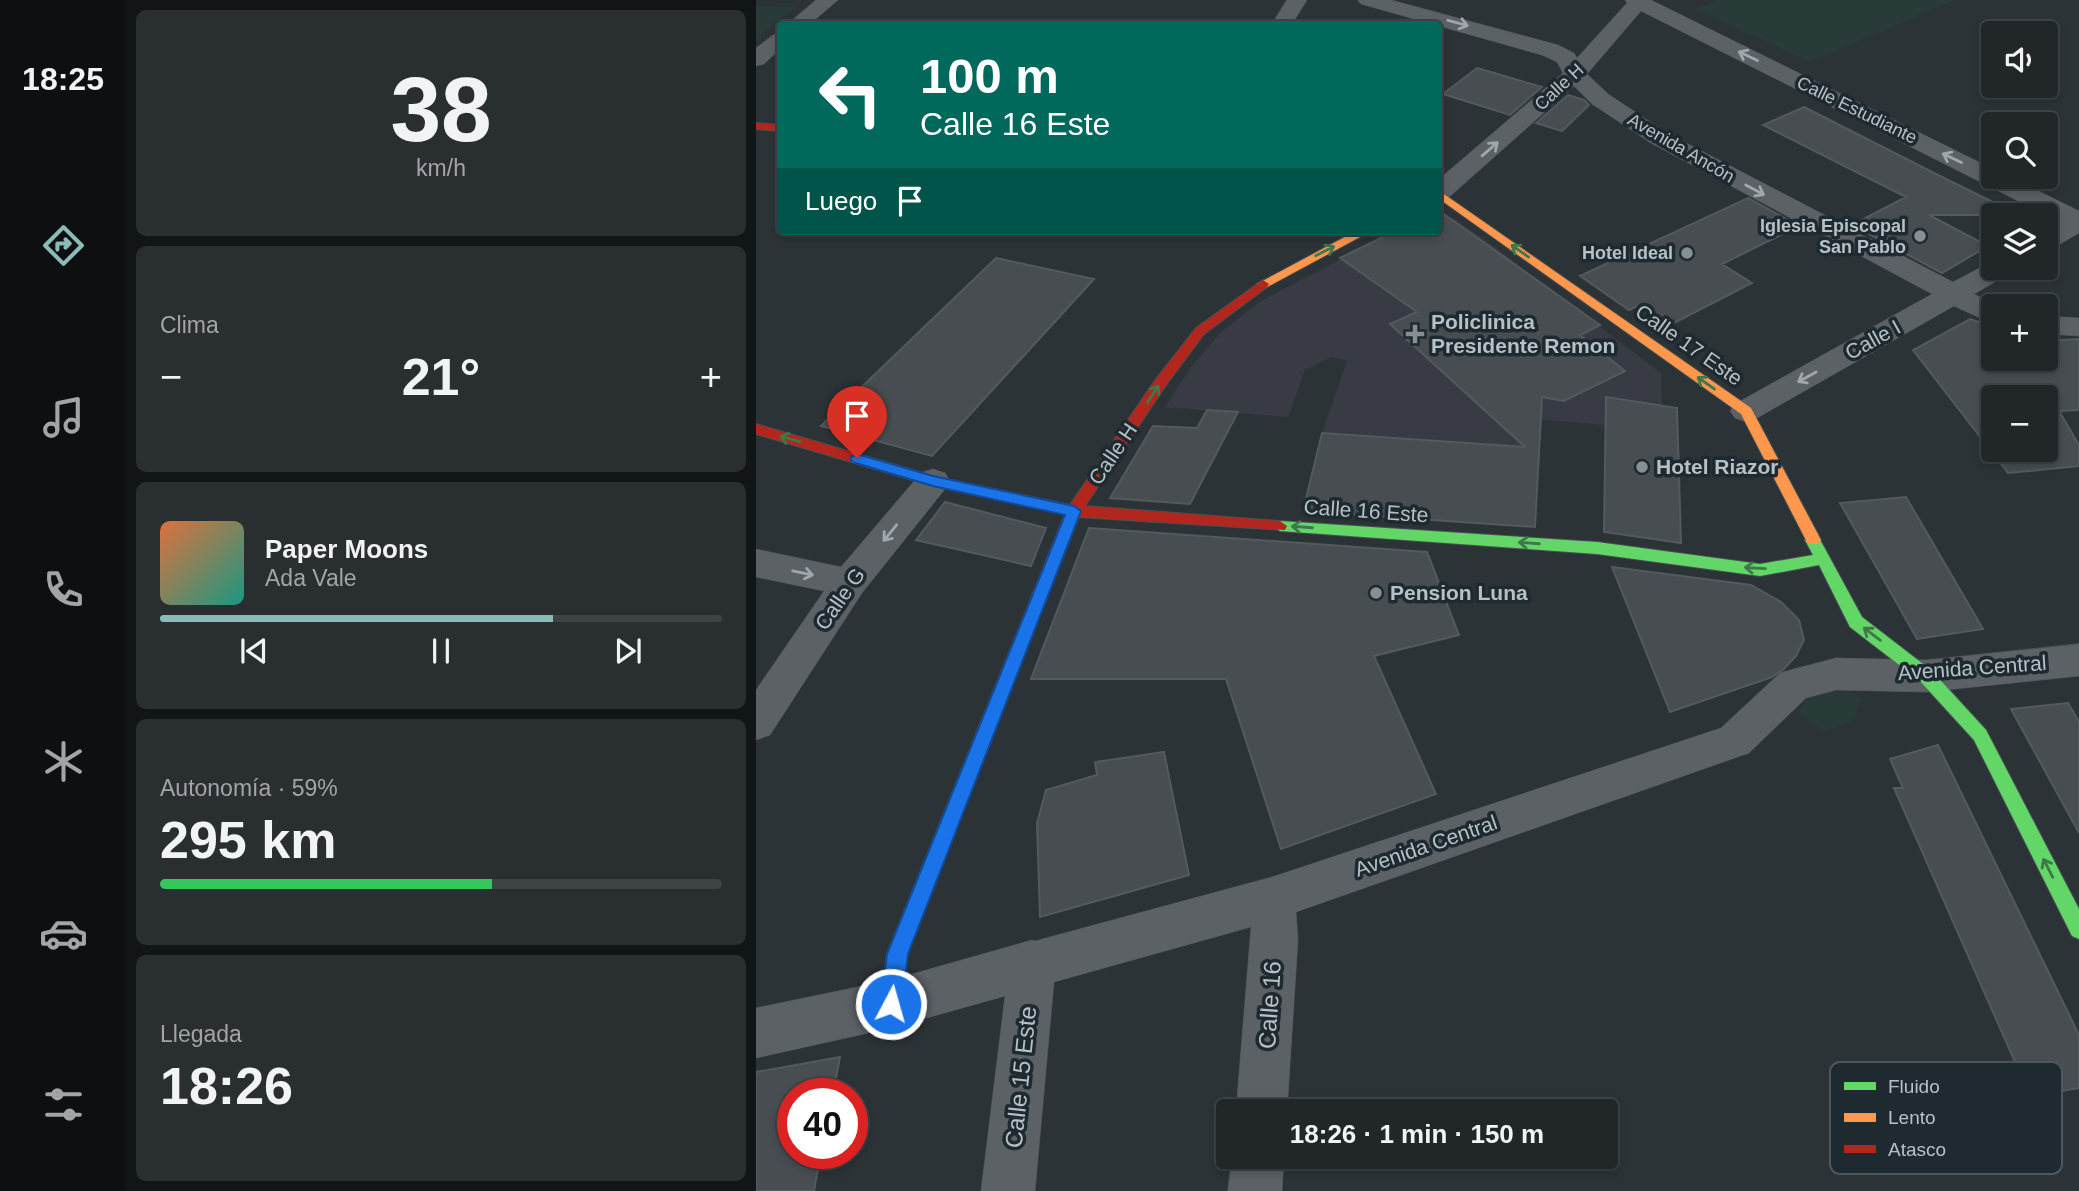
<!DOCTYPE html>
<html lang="es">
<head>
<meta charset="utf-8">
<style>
	body { margin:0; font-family:Arial,sans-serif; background:#292e31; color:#f1f3f6; height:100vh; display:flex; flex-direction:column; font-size:26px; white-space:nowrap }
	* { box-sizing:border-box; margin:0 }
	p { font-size:23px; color:#a2a5a8 }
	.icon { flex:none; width:38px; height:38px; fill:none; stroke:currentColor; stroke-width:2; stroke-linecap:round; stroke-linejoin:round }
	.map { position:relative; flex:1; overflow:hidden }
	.panel { display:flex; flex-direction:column; gap:10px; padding:10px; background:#121517; width:630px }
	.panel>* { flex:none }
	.hud { position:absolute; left:21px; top:21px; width:665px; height:214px; border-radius:7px; box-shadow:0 4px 10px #0003,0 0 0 2px #3e4346; background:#00695c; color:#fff; overflow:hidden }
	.controls { position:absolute; left:1225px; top:21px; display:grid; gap:14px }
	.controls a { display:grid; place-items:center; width:77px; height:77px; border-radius:7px; background:#212629; box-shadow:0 4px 10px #0003,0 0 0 2px #3e4346; font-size:35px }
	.speed { position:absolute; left:21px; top:1078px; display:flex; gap:14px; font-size:35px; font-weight:700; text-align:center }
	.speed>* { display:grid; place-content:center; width:91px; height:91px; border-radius:50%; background:#212629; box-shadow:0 4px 10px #0003,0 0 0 2px #3e4346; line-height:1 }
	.speed .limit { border:10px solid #d22; background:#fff; color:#111 }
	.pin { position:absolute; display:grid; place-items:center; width:60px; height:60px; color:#fff; margin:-72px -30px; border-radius:50% 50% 50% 0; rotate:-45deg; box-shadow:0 0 7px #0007 }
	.pin .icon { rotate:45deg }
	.me { position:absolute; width:77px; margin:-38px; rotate:6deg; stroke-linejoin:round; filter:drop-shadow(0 0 5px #0008) }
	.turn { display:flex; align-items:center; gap:24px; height:147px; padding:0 28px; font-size:32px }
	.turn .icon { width:91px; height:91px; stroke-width:2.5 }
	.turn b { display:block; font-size:49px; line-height:60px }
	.then { display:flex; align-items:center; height:66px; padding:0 28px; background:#0003; gap:14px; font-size:26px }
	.big { font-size:52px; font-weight:700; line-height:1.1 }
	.panel .widget { flex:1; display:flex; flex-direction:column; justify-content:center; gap:10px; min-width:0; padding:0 24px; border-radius:10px; background:#292e31 }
	.panel .dial { align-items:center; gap:0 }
	.dial b { font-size:91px; line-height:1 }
	.song { display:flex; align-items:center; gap:21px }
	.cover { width:84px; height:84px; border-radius:10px; background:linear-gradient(135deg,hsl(20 70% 55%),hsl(170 70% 35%)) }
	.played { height:7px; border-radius:4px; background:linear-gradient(90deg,#8bbbb9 70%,#3e4346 70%) }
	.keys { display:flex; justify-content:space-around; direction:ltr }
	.heat { display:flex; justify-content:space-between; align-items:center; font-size:38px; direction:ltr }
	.charge { height:10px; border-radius:5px; background:linear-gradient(90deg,#34c759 59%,#3e4346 0) }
	.trip { position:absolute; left:460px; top:1099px; width:402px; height:70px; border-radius:7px; background:#212629; box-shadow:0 4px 10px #0003,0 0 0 2px #3e4346; font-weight:700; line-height:70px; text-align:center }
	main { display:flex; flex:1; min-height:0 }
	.dock { display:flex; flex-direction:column; width:126px; justify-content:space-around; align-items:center; background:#0d0f10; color:#a2a5a8 }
	.dock .icon { width:49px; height:49px }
	.dock .selected { color:#8bbbb9 }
	.dock b { font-size:32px; color:#f1f3f6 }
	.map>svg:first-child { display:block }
</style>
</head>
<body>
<main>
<nav class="dock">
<b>18:25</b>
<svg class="icon selected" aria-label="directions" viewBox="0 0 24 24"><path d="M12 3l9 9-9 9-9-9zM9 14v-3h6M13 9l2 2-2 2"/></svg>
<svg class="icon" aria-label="music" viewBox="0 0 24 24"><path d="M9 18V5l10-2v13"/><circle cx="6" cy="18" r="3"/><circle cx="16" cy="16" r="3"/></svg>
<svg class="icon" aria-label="phone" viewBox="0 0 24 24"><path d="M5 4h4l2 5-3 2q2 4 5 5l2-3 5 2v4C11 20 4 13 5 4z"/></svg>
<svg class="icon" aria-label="climate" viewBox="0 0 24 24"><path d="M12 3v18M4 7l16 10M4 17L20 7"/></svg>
<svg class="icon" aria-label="car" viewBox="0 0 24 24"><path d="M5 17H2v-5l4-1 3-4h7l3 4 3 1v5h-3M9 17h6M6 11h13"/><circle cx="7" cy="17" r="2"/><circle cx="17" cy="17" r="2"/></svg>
<svg class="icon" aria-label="filters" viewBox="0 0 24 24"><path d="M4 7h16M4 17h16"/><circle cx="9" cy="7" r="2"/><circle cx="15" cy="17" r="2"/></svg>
</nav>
<section class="panel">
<div class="widget dial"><b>38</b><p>km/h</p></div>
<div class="widget"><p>Clima</p>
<div class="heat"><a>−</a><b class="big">21°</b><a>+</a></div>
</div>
<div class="widget">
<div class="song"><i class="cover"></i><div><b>Paper Moons</b><p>Ada Vale</p></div></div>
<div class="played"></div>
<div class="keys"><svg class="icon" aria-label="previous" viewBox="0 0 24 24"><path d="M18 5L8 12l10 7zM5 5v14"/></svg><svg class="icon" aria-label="pause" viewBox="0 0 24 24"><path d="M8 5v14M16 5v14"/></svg><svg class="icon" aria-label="next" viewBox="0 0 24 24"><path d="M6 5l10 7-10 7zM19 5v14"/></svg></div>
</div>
<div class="widget"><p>Autonomía · 59%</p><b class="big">295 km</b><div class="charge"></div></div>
<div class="widget"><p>Llegada</p><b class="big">18:26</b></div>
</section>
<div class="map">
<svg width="1323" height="1191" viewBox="0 0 1323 1191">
	<rect width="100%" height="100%" fill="#2c3337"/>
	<path fill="#383b44" d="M687,216L699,219L732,242L905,373L906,406L851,397L850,425L786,420L783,448L566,433L591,361L575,357L549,370L532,417L409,407L435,367L465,332L505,301L639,231H682Z"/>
	<path fill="#293b39" d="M964,0H1198L1054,62L940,9Z
		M0,6L39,7L0,39Z
		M1079,682L1104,698L1098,721L1066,731L1043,712L1054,691Z"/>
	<path fill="#474d51" stroke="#535a5e" stroke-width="2" fill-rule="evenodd" d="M721,68L786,87L754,115L687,94Z
		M812,95L828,100L833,105L806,131L780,123Z
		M1048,107L1182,175L1263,215H1173L1232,246L1186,273L1096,225L1150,197L1007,125Z
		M992,198L1043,226L966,264L996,283L912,326L883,305L873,310L824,276Z
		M682,210L844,325L824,335L869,371L808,401L786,397L779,527L547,511L566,433L769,447L634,324L661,312L584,258L639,231H682Z
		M240,258L338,279L176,456L65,426Z
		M1214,319L1237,327V359H1290V341L1323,339V410L1303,411L1323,445V466L1252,473L1157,350ZM1237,397H1290V450H1237Z
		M850,397L921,408L925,543L848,532Z
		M451,410L482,412L434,504L354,498L397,426L441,428Z
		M1150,497L1227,629L1161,639L1084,503Z
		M189,502L290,528L275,566L160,540Z
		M333,528L671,552L703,635L618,656L680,794L525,849L470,679H275Z
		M856,567L995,585L1025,602L1043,620L1048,640L1040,656L1028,669L1016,677L914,712Z
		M1312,703L1323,722V833L1255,709Z
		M1182,745L1323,1035V1088L1274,1096L1138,788H1147L1134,759Z
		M408,752L433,875L284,917L281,823L290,790L341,775L339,762Z
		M84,1057L77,1094H37V1153H65L58,1191H0V1072Z"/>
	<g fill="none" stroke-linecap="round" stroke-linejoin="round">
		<g stroke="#494f53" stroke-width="1">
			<path id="street" d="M60,0H82L54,24H32Z
				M531,0H551L536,24H516Z
				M602,0H635L802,45L818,53L821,58L871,3L869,0H895L1237,169V177H1254L1323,211V233L1299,247L1290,249V230L1304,222L885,11L831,74L852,94L911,133L1197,282L1237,261V268H1257L1253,274L1218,294L1242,306H1237V324L1198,306L1001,418L990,422L979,418L974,411L979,404L1176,294L895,143L836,104L818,86L691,199L682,202V180L807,73L801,62L786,55L605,4Z
				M24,33V49L8,64L0,66V48L17,35Z
				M1290,316L1323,318V336L1290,334Z
				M177,469L189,473L194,481L189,489L106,593L14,735L0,740V690L68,591L0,577V549L85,567L165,473Z
				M1323,644V676L1170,692L1080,690L1050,698L993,753L540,912L542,940L531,1111H480L495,927L298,982L279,1191H225L249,996L135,1028L0,1058V1008L135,980L276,940L279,941L516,877L965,728L1024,673L1038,669L1080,658L1170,660Z
				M476,1157H528L526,1191H472Z"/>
		</g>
		<g stroke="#494f53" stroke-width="2">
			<path id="fast" d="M524,521L841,542L1004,564L1057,555L1049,540L1057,534L1062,536L1106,617L1176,671L1230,730L1323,909V939L1316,936L1218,740L1164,681L1094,627L1063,565L1004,576L841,554L524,531L517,526Z
				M252,668L258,670L260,675L151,954L145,1004L142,1011L135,1014L128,1011L125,1004L131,954L244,675L246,670Z"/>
		</g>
		<g stroke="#494f53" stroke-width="2">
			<path id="slow" d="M682,190L995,408L1065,540L1062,544H1052L985,414L682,198Z
				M600,231H615L511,287L507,288L501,284Z"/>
		</g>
		<g stroke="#494f53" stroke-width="2">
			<path id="jam" d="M0,123L24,125V131L0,129Z
				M507,280L513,284L511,287L448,334L410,385L329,506L524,521L531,526L529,530L323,517L260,675L258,680L252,682L246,680L244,675L309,514L177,486L0,434V424L177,476L314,505L400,379L440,328Z"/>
		</g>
		<use href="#street" fill="#5b6164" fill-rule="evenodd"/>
		<use href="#fast" fill="#63d668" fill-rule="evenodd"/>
		<use href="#slow" fill="#ff974d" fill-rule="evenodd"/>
		<use href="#jam" fill="#b3261e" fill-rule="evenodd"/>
	</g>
	<defs><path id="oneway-shaft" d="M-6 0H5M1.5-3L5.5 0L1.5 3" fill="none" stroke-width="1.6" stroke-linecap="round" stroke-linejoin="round" transform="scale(1.75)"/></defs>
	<g stroke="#9fa8ae">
		<use href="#oneway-shaft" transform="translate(702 23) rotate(15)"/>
		<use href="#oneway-shaft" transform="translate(992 56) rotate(-154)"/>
		<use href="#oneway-shaft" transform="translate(734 149) rotate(-41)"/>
		<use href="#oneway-shaft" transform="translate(1196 158) rotate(-154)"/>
		<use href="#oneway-shaft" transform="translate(999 190) rotate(28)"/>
		<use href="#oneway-shaft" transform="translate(1051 377) rotate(151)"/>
		<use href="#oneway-shaft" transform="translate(134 533) rotate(129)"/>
		<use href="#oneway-shaft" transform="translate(47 573) rotate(12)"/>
	</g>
	<g stroke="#3e7749">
		<use href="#oneway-shaft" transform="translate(569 251) rotate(-27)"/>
		<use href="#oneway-shaft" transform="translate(764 251) rotate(-145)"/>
		<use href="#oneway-shaft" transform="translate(950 383) rotate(-145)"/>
		<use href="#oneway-shaft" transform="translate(397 394) rotate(-56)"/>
		<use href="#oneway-shaft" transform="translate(34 439) rotate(-164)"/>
		<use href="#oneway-shaft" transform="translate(546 527) rotate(-176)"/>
		<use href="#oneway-shaft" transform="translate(773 543) rotate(-176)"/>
		<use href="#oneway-shaft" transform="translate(999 568) rotate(-177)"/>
		<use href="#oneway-shaft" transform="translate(1116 634) rotate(-143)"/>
		<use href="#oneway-shaft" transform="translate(1292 868) rotate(-117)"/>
	</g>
	<path fill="#1a73e8" stroke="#114b97" stroke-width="2" d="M101,454L177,476L318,506L325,511L152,954L146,1004L143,1011L135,1014L128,1011L125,1004L131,954L309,515L177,486L96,462L94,458Z"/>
	<g fill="#868f94" stroke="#1f2a30" stroke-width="2.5">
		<circle cx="1164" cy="236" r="7"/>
		<circle cx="931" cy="253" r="7"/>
		<path d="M655.5 323.5h7v7h7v7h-7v7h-7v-7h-7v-7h7z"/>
		<circle cx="886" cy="467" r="7"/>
		<circle cx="620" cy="593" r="7"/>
	</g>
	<g text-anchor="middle" stroke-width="7" stroke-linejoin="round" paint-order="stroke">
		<g font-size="18" fill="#b6c0c6" stroke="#1f2a30">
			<text transform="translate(803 87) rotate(-43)" y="6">Calle H</text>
			<text transform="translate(1101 110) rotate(26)" y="6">Calle Estudiante</text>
			<text transform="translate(925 148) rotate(30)" y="6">Avenida Ancón</text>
		</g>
		<g font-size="18" font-weight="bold" fill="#b6c0c6" stroke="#1f2a30" text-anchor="end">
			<text x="1150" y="232">Iglesia Episcopal<tspan x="1150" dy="21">San Pablo</tspan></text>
			<text x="917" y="259">Hotel Ideal</text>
		</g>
		<g font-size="21" font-weight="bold" fill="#b6c0c6" stroke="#1f2a30" text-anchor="start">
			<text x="675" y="329">Policlinica<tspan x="675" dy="24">Presidente Remon</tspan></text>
			<text x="900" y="474">Hotel Riazor</text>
			<text x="634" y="600">Pension Luna</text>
		</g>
		<g font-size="21" fill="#b6c0c6" stroke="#1f2a30">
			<text transform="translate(1117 340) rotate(-29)" y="7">Calle I</text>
			<text transform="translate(933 345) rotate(35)" y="7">Calle 17 Este</text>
			<text transform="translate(357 454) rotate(-56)" y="7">Calle H</text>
			<text transform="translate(610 511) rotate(4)" y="7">Calle 16 Este</text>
			<text transform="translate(84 599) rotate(-55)" y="7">Calle G</text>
			<text transform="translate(1216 668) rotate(-4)" y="7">Avenida Central</text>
			<text transform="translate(670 846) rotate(-19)" y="7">Avenida Central</text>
		</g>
		<g font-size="24" fill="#b6c0c6" stroke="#1f2a30">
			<text transform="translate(514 1005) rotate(-86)" y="8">Calle 16</text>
			<text transform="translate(265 1077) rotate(-84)" y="8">Calle 15 Este</text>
		</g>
	</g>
	<rect x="1074" y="1062" width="232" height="112" rx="10" fill="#1f2a30" stroke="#4c575d" stroke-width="2"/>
	<rect x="1088" y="1082" width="32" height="8" fill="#63d668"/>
	<rect x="1088" y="1113" width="32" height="9" fill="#ff974d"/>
	<rect x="1088" y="1145" width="32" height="8" fill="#b3261e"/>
	<g font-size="19" fill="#b6c0c6">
		<text x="1132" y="1093">Fluido</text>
		<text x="1132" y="1124">Lento</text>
		<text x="1132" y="1156">Atasco</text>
	</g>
</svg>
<div class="controls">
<a><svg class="icon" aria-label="sound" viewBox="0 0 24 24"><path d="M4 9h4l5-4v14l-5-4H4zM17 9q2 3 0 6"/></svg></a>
<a><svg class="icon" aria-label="search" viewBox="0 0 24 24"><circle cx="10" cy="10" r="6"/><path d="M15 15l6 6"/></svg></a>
<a><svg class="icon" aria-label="layers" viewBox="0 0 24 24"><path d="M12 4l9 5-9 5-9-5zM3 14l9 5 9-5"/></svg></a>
<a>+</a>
<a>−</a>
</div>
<div class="speed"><div class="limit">40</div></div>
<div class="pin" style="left:101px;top:458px;background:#d93025"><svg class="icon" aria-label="arrive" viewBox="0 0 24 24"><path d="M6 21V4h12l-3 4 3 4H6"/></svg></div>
<svg class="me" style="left:135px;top:1004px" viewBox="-20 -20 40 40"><circle r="17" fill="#1a73e8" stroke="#fff" stroke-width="3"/><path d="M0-11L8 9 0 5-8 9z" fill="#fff"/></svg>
<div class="trip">18:26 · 1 min · 150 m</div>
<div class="hud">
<div class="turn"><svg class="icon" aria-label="left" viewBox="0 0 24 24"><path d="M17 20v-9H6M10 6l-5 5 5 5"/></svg><div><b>100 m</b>Calle 16 Este</div></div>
<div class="then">Luego<svg class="icon" aria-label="arrive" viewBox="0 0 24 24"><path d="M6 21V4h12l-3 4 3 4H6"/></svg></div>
</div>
</div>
</main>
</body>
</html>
